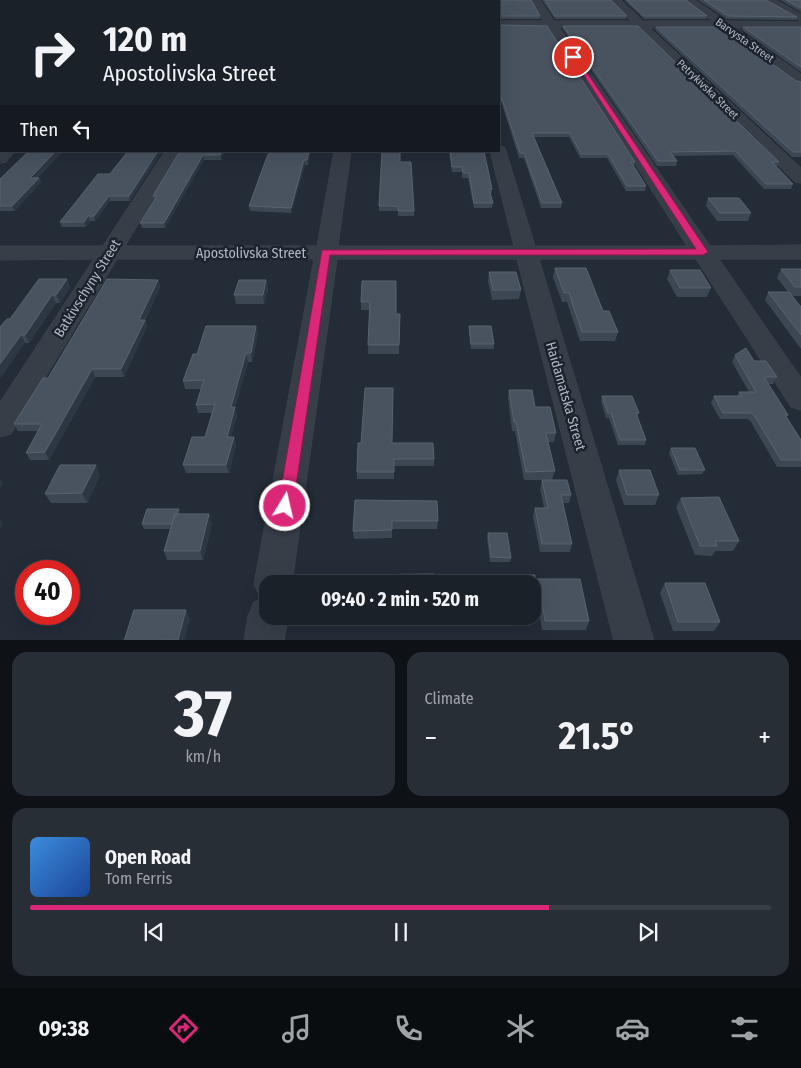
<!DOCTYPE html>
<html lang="en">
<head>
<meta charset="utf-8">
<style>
	body { margin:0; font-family:"Fira Sans Condensed",sans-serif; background:#272e35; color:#f1f3f6; height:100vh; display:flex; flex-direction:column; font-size:19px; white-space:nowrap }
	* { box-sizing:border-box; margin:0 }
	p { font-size:16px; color:#9fa3a8 }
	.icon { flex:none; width:28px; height:28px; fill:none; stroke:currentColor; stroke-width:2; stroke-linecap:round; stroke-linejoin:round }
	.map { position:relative; height:640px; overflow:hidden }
	.details { display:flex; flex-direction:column; gap:12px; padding:12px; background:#0e1217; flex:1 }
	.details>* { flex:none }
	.guide { position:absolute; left:0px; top:0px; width:500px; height:152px; box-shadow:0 5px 20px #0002,0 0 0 1px #383e46; background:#1a2129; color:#f1f3f6; overflow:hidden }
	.speed { position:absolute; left:15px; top:560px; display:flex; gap:10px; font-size:25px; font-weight:700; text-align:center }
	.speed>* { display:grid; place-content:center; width:65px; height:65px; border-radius:50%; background:#1a2129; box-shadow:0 5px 20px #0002,0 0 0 1px #383e46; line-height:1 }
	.speed .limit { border:8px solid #d22; background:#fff; color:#111 }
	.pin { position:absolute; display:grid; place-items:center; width:42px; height:42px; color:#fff; margin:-21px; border:2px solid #fff; border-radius:50%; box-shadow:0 1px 5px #0007 }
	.me { position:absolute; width:55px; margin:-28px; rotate:9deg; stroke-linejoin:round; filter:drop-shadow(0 0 4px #0008) }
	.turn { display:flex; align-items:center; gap:18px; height:105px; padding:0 20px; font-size:22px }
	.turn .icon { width:65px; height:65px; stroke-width:2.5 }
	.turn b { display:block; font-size:35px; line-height:42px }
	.then { display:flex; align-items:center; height:48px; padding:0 20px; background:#0003; gap:10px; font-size:19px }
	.big { font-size:38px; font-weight:700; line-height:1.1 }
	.details .widget { flex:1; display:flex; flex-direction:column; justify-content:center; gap:8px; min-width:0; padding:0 18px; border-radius:15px; background:#272e35 }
	.details .dial { align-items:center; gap:0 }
	.dial b { font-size:65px; line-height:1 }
	.song { display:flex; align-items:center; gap:15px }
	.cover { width:60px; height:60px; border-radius:8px; background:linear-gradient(135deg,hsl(210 70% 55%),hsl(220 70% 35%)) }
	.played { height:5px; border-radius:2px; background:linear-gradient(90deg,#db2777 70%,#383e46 70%) }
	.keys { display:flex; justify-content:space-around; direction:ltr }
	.heat { display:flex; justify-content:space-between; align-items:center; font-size:28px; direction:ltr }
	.details .tiles { flex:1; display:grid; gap:12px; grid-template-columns:1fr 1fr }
	.widget:last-child { grid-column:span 2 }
	.trip { position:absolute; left:259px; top:575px; width:282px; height:50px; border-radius:15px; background:#1a2129; box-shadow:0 5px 20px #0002,0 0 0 1px #383e46; font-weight:700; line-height:50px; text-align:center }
	.dock { display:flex; height:80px; justify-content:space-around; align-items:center; background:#0a0d10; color:#9fa3a8 }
	.dock .icon { width:35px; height:35px }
	.dock .on { color:#db2777 }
	.dock b { font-size:22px; color:#f1f3f6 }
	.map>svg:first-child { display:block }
</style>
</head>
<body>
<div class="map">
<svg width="801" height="641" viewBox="0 0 801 641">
	<rect width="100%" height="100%" fill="#232c37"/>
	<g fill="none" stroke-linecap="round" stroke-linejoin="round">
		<g stroke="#404751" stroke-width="1">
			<path id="minor" d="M363,0H373V1H363Z
				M530,0H540L554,21H631L610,0H621L643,21H712L684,0H695L726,21L801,22V28H736L801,74V84L796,83L721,28H650L801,168V183L795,182L638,28L559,27L710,246L801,245V259H719L801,378V410L791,407L696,259H539L654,641H614L517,259H337L292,584H268V616H288L284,641H244L248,616L254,602L264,598L260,597L254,584L314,259H117L11,434L0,437V402L94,259L0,260V246H103L165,151H182L125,246H317L334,151H351L338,246H514L490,151H499V146L504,147L506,151L535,246H687L548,27H499V21H543Z
				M764,0H776L801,14V21Z
				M1,46V54L0,55V47Z
				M1,147V151H15L6,162L0,163Z"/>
		</g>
		<use href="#minor" fill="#373e48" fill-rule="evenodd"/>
	</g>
	<path fill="#3c4753" d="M542,0H611L627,16L626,19H555Z
		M624,0H686L707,16L706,19H644Z
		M698,0H766L797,17L796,20L727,19Z
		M780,0H801V12Z
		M499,1L540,16V19H499Z
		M499,25L635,162L634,166L646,186L645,191H626L607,158H580L569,137H534L562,203L561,208H541L524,158H519L499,95Z
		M563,26L779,162L776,167L793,184L791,189H764L733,155L674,156L677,161L676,166H657L563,29Z
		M656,27L796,81L801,82V157H792L655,30Z
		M743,27H801V72L742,30Z
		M29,151H63L37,178H39L41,182L15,211H0V179Z
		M128,151L130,201H110L95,221H90L86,227H62L60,222L110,174Z
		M180,151H225L221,160H204L165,228H142L140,223L154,200L153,196Z
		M271,151H311L308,165H305L291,213L250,211L249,206Z
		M449,151H484L492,189V193H490L493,203L492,208H474L468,178H462V172H452Z
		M400,162L414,211V216H398V211H379V206Z
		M708,198L751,213L748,221H717L706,206Z
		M555,268L603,311L618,332L615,341H580L567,302H562L553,277Z
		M781,269H801V296H792L801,307V349L765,300L768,292H788L777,278Z
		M670,270L711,288L707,297H677L667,279Z
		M489,272L521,290L519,299L492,300L488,281Z
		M67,279L70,287L60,303H56L29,343H25L10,319Z
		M158,280L160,287L145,320L147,327L124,377H95L49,460H30L26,453L38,431H18L14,424L48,378Z
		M266,280L268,289L264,304H236L234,295Z
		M362,281L396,314H400L399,354H368L369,310H361V302Z
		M256,326L258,334L252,362H248L235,409L237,415L231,437H234L236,445L229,473H186L183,465L205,437L213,413H198L196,405L201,389H185L183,381L197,354Z
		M469,326L494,344V349H471L469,331Z
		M735,355L754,361L777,377L773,384H768L788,415L787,417L801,440V467H777L751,422L748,419H720L711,403L714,396H737L739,392H749L732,362Z
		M509,390L535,407L556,433L554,442H548L555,471L552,480L571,495L569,503H563L572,544L570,552H540L533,517L535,508H544L540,489L542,480H524L515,431H512L508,398Z
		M602,396L639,413L637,417L646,440L645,445H618L609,418H606L601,401Z
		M392,443L434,459V466H394V479H357V472Z
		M671,448L705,470L702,474L678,475L669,453Z
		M619,470L659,495L655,505H624L616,480Z
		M100,475L87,503H51L45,494Z
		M681,498L739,541L733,551H715L712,556L695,555L676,507Z
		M355,500L438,521L437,529H392V538L354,539L353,531Z
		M181,514H209L212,524L203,560H167L164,551L170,529H144L142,524Z
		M488,533L511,558L510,562H490L487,538Z
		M502,575L535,579L589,621L586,630H542L540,618H504V616H532V584H501Z
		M665,583L720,622L714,631H673L660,593Z
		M353,616H436L435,625H409V618H353Z"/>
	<path fill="#2d3743" d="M56,151H63L32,182L30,178Z
		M158,151H163L130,201L129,196Z
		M222,151H225L221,160L220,155Z
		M309,151H311L308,165L307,160Z
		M203,155L204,160L165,228L164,223Z
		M304,160L305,165L291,213V208Z
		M39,178L41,182L15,211L12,206Z
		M109,196L110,201L95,221L94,216Z
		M88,216L90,221L86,227L84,222Z
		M67,279L70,287L60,303L56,295Z
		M158,280L160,287L141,327L139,320Z
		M266,280L268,289L264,304L263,295Z
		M52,295L56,303L29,343L25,335Z
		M145,320L147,327L124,377L121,369Z
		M256,326L258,334L252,362L251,353Z
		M21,335L25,343L0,379V364Z
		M246,353L248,362L235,409L237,415L229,445L227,437L231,407Z
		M92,369L95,377L49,460L45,452Z
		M234,437L236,445L229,473L226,465Z
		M96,465L100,475L87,503L82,493Z
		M0,478L3,483L0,488Z
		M179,509L181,514L176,528L174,524Z
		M209,514L212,524L203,560L200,551Z
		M0,519L3,524L0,529Z
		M186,610L190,619L184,641H178Z"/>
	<path fill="#495360" stroke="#59636f" d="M0,0H300L299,1H1V20L0,15Z
		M326,0H352V1H326Z
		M387,0H531L540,16H499V1H387Z
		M545,0H611L627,16H555Z
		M627,0H686L707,16H644Z
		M704,0H766L797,17L728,16Z
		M786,0H801V8Z
		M0,22H1V42L0,41Z
		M499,25L547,26L635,162H631L646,186H627L608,154H581L570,133H532L562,203H542L524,153H520L499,90Z
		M563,26H638L779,162H772L793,184H766L735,151L670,152L677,161H658Z
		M656,27H721L796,81L801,82V152H793Z
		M743,27H801V67Z
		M1,51V121L0,122V52Z
		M29,151H56L30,178H39L12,206H0V179Z
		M128,151H158L129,196H109L94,216H88L84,222H60L98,174H110Z
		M180,151H222L220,155H203L164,223H140L157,196H153Z
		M271,151H309L307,160H304L291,208L249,206L268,154H270Z
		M382,151H400V162H411L414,211H398V206H379Z
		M450,151H484L492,189H489L493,203H474L469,173H463L462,167H452Z
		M708,198H739L751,213H720Z
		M555,268H586L603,311H609L618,332H582L569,293H564Z
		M781,269H801V287H795Z
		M670,270H700L711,288H680Z
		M489,272H516L521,290H493Z
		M39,279H67L56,295H52L25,335H21L0,364V327L7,319H10Z
		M107,279L158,280L139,320H145L121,369H92L45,452L26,453L42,424H14L43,378H48Z
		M239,280H266L263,295H234Z
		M362,281H396V314H400L399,345H368L370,302H361Z
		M768,292H789L801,307V335Z
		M206,326H256L251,353H246L231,407H235L227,437H234L226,465H183L192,437H205L215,404L196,405L204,380L183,381L193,354H197Z
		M469,326H491L494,344H471Z
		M746,348L754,361H766L777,377H764L788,415H785L801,440V460H781L754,415L751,413H723L714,396H742L739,392H756L735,355Z
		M365,388H393L392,443H433L434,459H394V472H357L358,443H361Z
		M509,390H532L535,407H550L556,433H546L555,471L526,472L516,422H514Z
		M602,396H632L639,413H636L646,440H620L611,413H608Z
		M671,448H695L705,470H680Z
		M60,465H96L82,493L45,494Z
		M619,470H650L659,495H627Z
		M542,480H567L571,495H561L572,544H542L535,508H548Z
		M719,497L739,541H715L717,546H700L681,498Z
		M355,500L437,501L438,521H392V530L353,531Z
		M147,509H179L177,514H175L172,524H142Z
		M175,514H209L200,551H164Z
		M488,533H507L511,558L491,557Z
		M434,574V584H354V575Z
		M502,575H535V579H580L589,621H545L543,608H532V584H503Z
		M665,583H705L720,622H678Z
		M134,610H186L178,640L124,641Z"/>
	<path fill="#db2777" stroke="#8e194d" d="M571,55H575L708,252L703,255H330L293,506L291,510L285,512L280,510L278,506L322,250L696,249Z"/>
	<g text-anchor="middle" stroke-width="5" stroke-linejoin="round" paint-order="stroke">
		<g font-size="11" fill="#b2b9c4" stroke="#1c232d">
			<text transform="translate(745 40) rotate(35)" y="4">Barvysta Street</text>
			<text transform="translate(708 89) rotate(44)" y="4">Petrykivska Street</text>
		</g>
		<g font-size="14" fill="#b2b9c4" stroke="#1c232d">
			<text x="251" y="258">Apostolivska Street</text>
			<text transform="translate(87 288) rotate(-58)" y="5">Batkivschyny Street</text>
			<text transform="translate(566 396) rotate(74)" y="5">Haidamatska Street</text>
		</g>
	</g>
</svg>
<div class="speed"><div class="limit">40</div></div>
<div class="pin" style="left:573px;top:57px;background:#d93025"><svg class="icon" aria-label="arrive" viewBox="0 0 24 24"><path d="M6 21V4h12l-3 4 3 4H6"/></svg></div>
<svg class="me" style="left:285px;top:506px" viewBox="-20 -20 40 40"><circle r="17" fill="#db2777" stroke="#fff" stroke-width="3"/><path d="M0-11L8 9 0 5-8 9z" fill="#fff"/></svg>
<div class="trip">09:40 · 2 min · 520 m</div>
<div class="guide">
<div class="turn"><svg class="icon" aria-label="right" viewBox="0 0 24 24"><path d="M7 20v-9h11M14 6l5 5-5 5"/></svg><div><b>120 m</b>Apostolivska Street</div></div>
<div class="then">Then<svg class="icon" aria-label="left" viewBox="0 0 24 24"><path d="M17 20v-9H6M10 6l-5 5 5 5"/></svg></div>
</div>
</div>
<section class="details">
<div class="tiles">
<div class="widget dial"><b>37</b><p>km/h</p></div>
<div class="widget"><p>Climate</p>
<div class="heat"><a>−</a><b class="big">21.5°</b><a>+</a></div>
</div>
<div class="widget">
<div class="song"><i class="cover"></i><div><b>Open Road</b><p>Tom Ferris</p></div></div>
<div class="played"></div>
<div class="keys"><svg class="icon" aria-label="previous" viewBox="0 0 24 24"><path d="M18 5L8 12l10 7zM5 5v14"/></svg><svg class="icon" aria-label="pause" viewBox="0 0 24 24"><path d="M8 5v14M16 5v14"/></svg><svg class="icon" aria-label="next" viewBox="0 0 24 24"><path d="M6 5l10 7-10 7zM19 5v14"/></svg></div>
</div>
</div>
</section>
<nav class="dock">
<b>09:38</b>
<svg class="icon on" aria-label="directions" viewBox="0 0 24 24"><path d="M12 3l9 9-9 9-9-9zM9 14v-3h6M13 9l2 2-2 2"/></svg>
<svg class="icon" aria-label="music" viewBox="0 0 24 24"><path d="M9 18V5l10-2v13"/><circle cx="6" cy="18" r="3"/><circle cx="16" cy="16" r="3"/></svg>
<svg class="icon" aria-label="phone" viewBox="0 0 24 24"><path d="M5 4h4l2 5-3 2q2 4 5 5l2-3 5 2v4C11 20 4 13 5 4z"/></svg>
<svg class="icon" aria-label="climate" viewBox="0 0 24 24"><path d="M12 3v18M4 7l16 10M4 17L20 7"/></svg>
<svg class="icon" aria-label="car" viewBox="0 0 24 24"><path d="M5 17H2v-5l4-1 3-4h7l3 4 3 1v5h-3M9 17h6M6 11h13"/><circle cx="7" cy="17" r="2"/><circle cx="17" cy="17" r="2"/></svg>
<svg class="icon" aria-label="filters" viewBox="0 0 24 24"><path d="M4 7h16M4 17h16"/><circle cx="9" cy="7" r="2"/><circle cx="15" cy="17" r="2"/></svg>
</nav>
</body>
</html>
